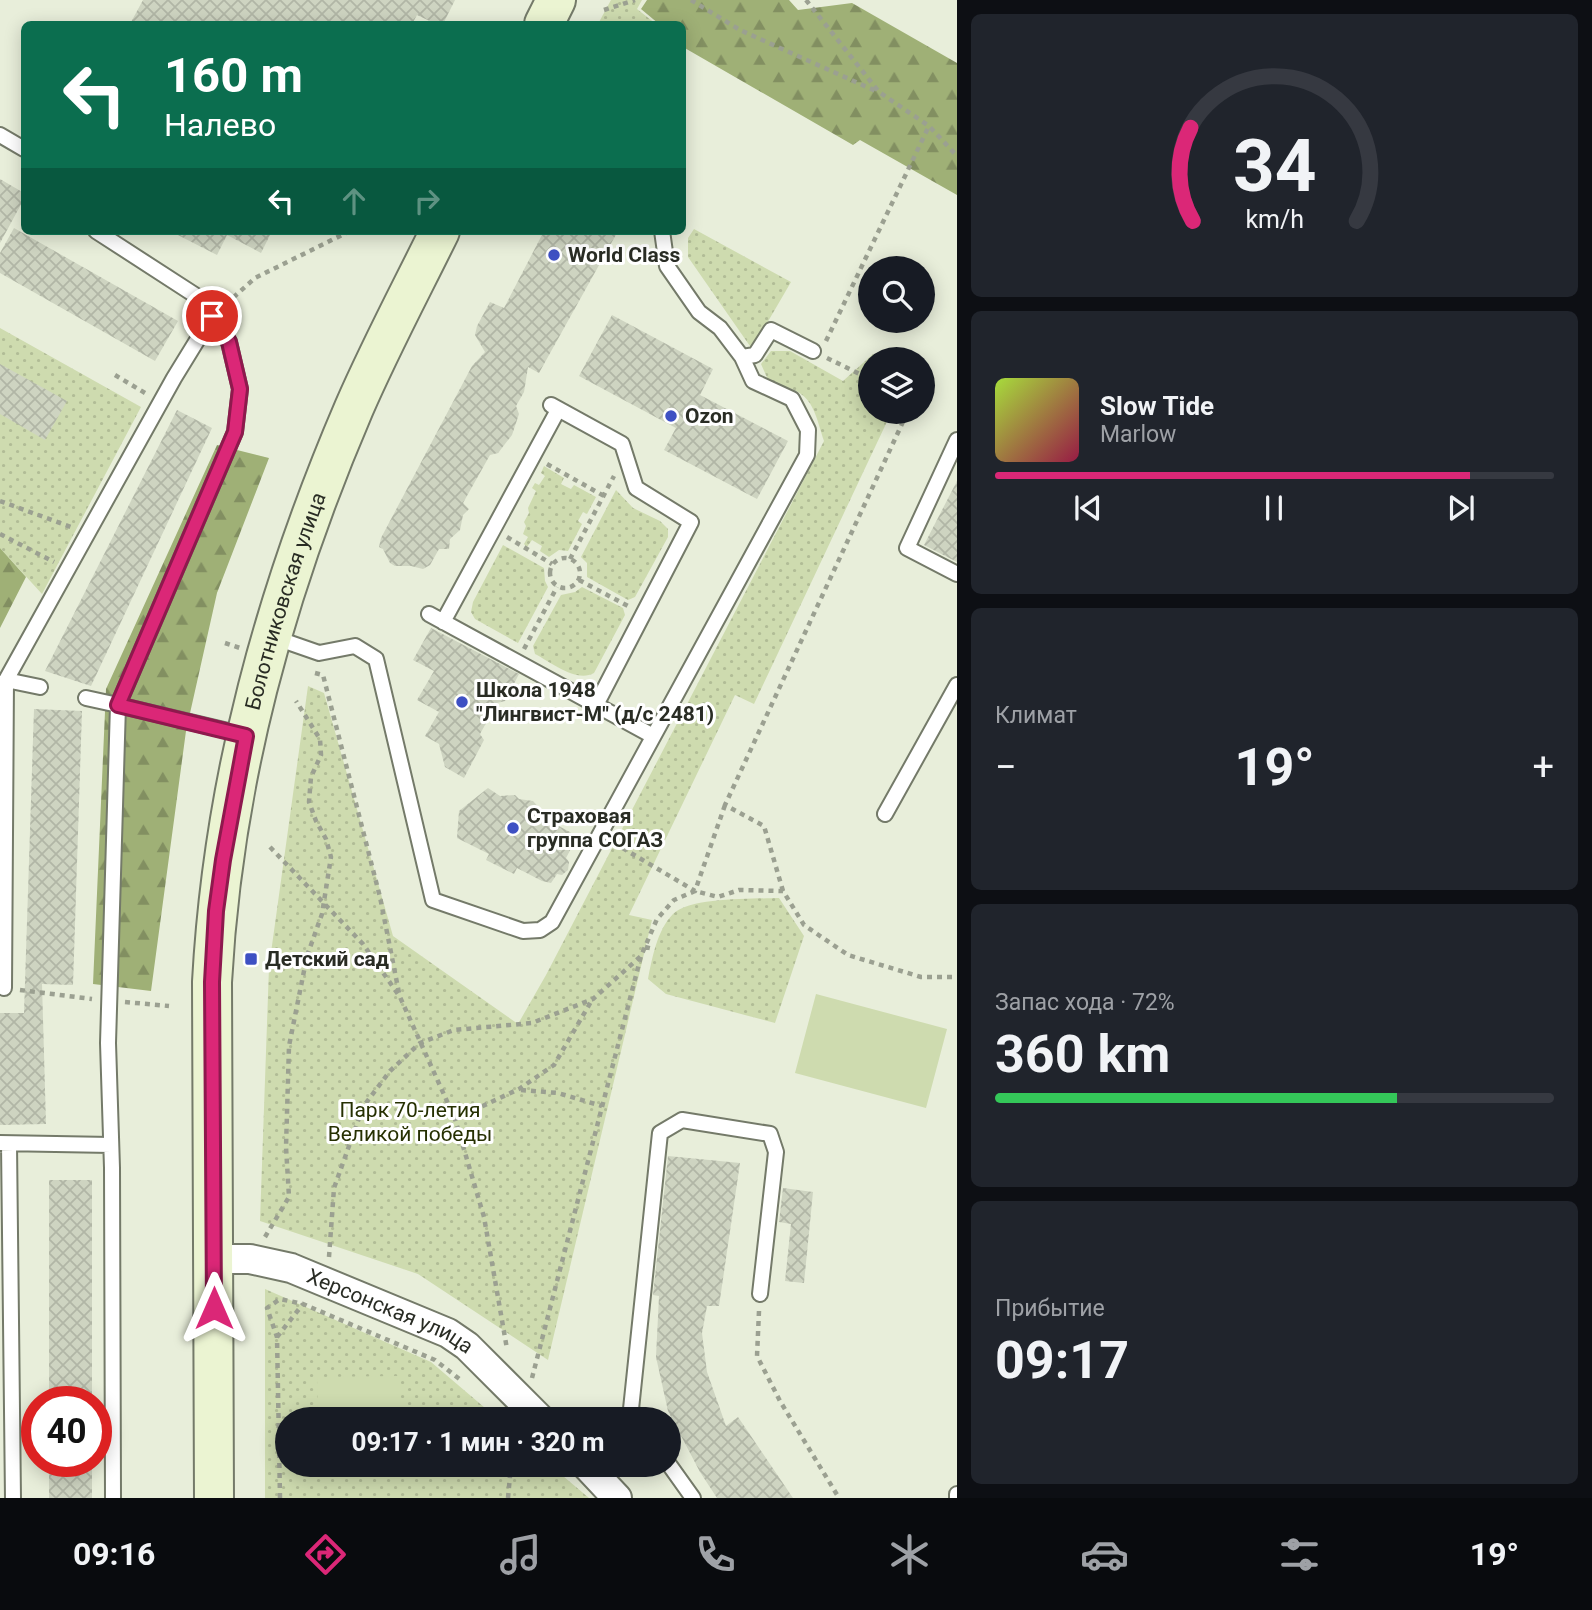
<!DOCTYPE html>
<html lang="ru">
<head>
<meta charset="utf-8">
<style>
	body { margin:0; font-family:Roboto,sans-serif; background:#20242c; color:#f1f3f6; height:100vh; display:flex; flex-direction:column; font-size:26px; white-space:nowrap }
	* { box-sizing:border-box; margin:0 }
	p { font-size:23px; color:#9ea1a6 }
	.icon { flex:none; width:38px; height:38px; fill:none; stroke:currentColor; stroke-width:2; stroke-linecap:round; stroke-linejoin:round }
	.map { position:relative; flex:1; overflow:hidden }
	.sheet { display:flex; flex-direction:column; gap:14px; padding:14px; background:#0d0f14; width:635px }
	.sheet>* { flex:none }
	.banner { position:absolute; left:21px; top:21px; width:665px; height:214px; border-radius:10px; box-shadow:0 4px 18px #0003; background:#0b6e4f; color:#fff; overflow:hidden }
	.tools { position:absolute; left:858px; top:256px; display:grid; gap:14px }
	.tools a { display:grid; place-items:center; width:77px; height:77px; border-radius:50%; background:#171b24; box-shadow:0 4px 18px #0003; font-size:35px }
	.speed { position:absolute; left:21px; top:1386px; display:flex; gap:14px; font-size:35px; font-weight:700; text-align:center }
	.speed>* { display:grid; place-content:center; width:91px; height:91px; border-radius:50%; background:#171b24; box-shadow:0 4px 18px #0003; line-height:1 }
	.speed .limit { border:10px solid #d22; background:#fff; color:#111 }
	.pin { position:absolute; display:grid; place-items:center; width:60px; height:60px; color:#fff; margin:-30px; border:4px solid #fff; border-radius:50%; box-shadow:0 2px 7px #0007 }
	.me { position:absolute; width:77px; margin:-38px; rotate:0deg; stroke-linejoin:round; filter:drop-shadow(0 0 5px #0008) }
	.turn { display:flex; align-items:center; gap:24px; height:147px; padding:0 28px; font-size:32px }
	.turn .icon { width:91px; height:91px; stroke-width:2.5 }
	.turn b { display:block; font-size:49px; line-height:60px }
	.lanes { display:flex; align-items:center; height:66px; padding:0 28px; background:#0003; justify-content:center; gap:35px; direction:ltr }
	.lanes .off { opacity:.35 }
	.big { font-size:52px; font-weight:700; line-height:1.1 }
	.sheet .card { flex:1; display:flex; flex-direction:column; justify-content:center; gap:10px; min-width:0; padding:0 24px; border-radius:10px; background:#20242c }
	.sheet .dial { align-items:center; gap:0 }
	.dial svg { height:182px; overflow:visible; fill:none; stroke:#363941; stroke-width:7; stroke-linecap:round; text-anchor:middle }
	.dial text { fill:#f1f3f6; stroke:none }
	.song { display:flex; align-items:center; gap:21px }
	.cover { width:84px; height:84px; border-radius:10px; background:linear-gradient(135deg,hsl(80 70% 55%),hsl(340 70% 35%)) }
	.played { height:7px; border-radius:4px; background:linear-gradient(90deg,#db2777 85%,#363941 85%) }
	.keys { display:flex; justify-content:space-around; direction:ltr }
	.heat { display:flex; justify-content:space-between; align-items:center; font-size:38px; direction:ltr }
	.charge { height:10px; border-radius:5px; background:linear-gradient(90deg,#34c759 72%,#363941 0) }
	.trip { position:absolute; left:275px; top:1407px; width:406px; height:70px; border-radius:35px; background:#171b24; box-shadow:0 4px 18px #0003; font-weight:700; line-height:70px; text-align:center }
	.tabs { display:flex; height:112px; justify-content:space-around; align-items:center; background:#090b0e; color:#9ea1a6 }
	.tabs .icon { width:49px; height:49px }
	.tabs .on { color:#db2777 }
	.tabs b { font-size:32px; color:#f1f3f6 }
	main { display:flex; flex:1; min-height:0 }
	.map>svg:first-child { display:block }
</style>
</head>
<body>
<main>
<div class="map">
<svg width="957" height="1498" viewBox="0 0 957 1498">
	<defs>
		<pattern id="green-dots" width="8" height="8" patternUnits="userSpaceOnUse" patternTransform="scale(1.75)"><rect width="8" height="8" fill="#cedbaf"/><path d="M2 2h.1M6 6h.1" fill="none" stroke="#b1bc96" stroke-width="1.8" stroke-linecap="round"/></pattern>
		<pattern id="forest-firs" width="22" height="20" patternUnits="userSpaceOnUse" patternTransform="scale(1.75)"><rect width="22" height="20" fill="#9fb076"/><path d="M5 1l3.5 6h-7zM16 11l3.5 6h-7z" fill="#828f61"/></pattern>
		<pattern id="building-cross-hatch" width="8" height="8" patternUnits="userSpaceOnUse" patternTransform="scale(1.75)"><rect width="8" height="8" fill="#ced4c1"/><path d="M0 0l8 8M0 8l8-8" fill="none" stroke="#b1b6a6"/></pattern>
	</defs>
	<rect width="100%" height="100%" fill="#e8eeda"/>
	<path fill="url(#green-dots)" d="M611,0H642L637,9L656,24H598Z
		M694,229L791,282L752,349L688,257V238Z
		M0,328L141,407L42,594L0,548Z
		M771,351H790L843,381L873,354L883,359H870V411H892L754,704L735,695L629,915L652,920L548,1360L418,1274L260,1221L269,967L308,686L324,693L393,936L518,1024L546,975L824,441C812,401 811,392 769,382L761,364Z
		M544,466L564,478L561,484L571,489L574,485L596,497L587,514L583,512L578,521L582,524L568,551L559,550L549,557L540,551L542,546L532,540L527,547L524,544L528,537L523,534L526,526L524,522L529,513L528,508L536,491L532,488L535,483L539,485L545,476L541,473Z
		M616,490L633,508L660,521L668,529V537L635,597L628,600L587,577V563L581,557Z
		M503,545L544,568L545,581L548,587L518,643L475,619L471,612L473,602Z
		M582,587L623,608L625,615L594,673C576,683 551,662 535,654L533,646L561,595L575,592Z
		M779,898L804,936L775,1023L666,994L648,979C652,959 657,930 673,914C690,897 755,899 779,898Z
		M265,1289L431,1362L498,1419H287V1465H550L589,1498H265Z"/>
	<path fill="url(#forest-firs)" d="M647,0H789L798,10L852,3L957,63V195L860,140L853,145L683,47L682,24H659L641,9Z
		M217,445L269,458L217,593L186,731L151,991L93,984L106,689Z
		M0,548L26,577L0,628Z"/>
	<path fill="#cedbaf" d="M816,994L947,1029L926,1108L795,1073Z
		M398,1376V1419H318L317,1377Z"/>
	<path fill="url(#building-cross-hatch)" d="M143,0H455L443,24H436L417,15L412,24H130Z
		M0,179L24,193V199L0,243Z
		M14,228L178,321L155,361L0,273V253Z
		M170,231H272L261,253L227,235L217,255Z
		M544,231H618L539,373L528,367L524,392L516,406L519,414L512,435L498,453L490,455L463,503L469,509L463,515L460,530L450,539L449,549H439L430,565L423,569L411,566H395L390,563L383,549L379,547L381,538L472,366L485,352L475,335L477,326L490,302L504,308Z
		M612,315L713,369L700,395L788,441L757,499L664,450L676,428L579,376Z
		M0,364L67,401L45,440L0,414Z
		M177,410L212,428L91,686L45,671Z
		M957,481V562L924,545Z
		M431,628L519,674L505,701L489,705L490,716L480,734L484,740L464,778L445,767L439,744L425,736L439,712L417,700L434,671L413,660Z
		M34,709L82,711L73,985L42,984L46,1124L0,1125V1013H24Z
		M488,788L500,796L515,795L519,799L533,801L544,813L552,814L553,823L570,832L574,836V843L566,858L569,862L568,870L562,875L557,874L551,883L542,881L517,868L514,874L486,860L489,854L457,838L459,811Z
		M668,1156L740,1163L719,1306H707L702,1333L707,1372L726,1426L738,1417L793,1498H717L700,1472L668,1411L656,1357L659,1296L653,1295Z
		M49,1180H92V1402H49Z
		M783,1188L813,1192L804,1283L785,1281L791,1224L779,1222Z
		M49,1461H92V1498H49Z"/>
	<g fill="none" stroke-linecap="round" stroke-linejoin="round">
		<g stroke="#747a69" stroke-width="18">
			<path id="lane" d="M0,135L24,149
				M96,231L201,299L229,342L240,389L235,432L118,705L245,735
				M742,357L755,355L771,330L813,351
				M551,405L622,444L636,488L691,522L596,705
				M957,440L907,548L957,574
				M429,614L653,736
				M443,622L558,410
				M273,637L319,653L355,646L376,659L433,900L523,931L540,930L552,922L807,455L808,430L792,399L753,381L742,357L720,328L699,312L667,266L662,231
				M6,680L40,687
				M86,698L118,705L108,1043L112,1168L113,1498
				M885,814L957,685
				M4,988L6,680L174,378L212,316
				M0,1143L111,1145
				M9,1144L13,1498
				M638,1419L631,1409L660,1133L682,1120L770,1134L776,1152L760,1294
				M668,1463L693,1498
				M957,1498V1494"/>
		</g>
		<g stroke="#747a69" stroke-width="32">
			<g id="street">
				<path id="s1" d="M213,1259H250L291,1268L448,1333L467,1346L540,1419"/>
				<path d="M586,1465L617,1498"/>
			</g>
		</g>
		<g stroke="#747a69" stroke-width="42">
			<g id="secondary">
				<path d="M544,24L556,0"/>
				<path id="s2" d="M214,1498L212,982C223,781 275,592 354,408C380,348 411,290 440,231"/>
			</g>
		</g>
		<path stroke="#9ba091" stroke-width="4.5" stroke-dasharray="5 5" stroke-linecap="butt" d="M691,0L740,30L878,92
			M806,0L879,92L929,126L957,156
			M604,10L635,0
			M226,304L255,278L350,231
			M826,341L929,126
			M827,358L870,379
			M115,375L145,393
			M547,464L604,496
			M0,501L71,527
			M0,534L54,562
			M507,537L552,564
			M550 573a15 15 0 1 1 30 0a15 15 0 1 1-30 0Z
			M570,559L614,476
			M579,580L628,606
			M225,643L240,648
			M524,649L557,587
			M315,673L323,675L380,897L399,993
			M614,843L695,891L725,805
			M270,847L363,944L400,997L455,1119L484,1217L507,1349
			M783,891L764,826L725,805L908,411
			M645,947L654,949
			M20,990L92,999
			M125,1002L169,1006
			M521,1090L558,1093L602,1106
			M455,1119L519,1089L554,1065L592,1000
			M265,1237L289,1197L286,1147L289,1046L307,956L322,914L331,857L326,839L316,821L309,802L311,777L321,755L320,739L296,701
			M329,1257L334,1188L363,1107L390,1071L420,1043L454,1030L532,1023L593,999L641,956L657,919L674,900L695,891L718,897L739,890L783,891L804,925L848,955L921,977H957
			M759,1311L757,1356L780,1401L839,1498
			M277,1337L303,1304
			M532,1378L641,956
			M280,1498L277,1337L267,1308L280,1299L303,1304L435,1360L462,1381
			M508,1498L511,1465"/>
		<use href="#lane" stroke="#fff" stroke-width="14"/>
		<use href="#street" stroke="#fff" stroke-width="28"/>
		<use href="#secondary" stroke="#ebf4d2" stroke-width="38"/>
	</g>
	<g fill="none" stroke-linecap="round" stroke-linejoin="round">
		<g stroke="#8e194d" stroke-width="18">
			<path id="route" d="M212,316L229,342L240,389L235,432L118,705L246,736L223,860L216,911L212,982L214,1308"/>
		</g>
		<use href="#route" stroke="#db2777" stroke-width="12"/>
	</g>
	<g fill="#3e50c3" stroke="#fff" stroke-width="2.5">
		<circle cx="554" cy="255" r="7"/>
		<circle cx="671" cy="416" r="7"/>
		<circle cx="462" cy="702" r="7"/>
		<circle cx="513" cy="828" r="7"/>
		<rect x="244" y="952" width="14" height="14" rx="3.5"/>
	</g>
	<g text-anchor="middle" stroke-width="6" stroke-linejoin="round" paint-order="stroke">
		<g font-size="21" font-weight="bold" fill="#292c24" stroke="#fff" text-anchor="start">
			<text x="568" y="262">World Class</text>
			<text x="685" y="423">Ozon</text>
			<text x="476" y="697">Школа 1948<tspan x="476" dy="24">"Лингвист-М" (д/с 2481)</tspan></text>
			<text x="527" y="823">Страховая<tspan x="527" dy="24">группа СОГАЗ</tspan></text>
			<text x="265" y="966">Детский сад</text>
		</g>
		<g font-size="21" fill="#292c24" stroke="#fff">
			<text dy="7" stroke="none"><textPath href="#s2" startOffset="905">Болотниковская улица</textPath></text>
			<text dy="7" stroke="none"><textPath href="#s1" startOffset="187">Херсонская улица</textPath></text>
		</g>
		<g font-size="21" fill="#263002" stroke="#fff">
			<text x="410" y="1117">Парк 70-летия<tspan x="410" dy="24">Великой победы</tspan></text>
		</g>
	</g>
</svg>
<div class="tools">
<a><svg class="icon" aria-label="search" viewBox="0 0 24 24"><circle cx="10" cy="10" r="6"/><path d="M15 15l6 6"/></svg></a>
<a><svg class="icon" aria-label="layers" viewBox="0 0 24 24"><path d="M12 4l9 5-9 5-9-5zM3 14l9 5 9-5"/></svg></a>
</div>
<div class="speed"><div class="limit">40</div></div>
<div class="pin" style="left:212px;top:316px;background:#d93025"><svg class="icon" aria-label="arrive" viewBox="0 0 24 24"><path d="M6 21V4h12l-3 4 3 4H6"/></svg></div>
<svg class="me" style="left:214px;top:1308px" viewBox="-20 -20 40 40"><path d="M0-17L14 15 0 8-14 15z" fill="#db2777" stroke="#fff" stroke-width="4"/></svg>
<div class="trip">09:17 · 1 мин · 320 m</div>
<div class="banner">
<div class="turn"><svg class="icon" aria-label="left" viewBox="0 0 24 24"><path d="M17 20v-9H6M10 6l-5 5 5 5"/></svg><div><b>160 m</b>Налево</div></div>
<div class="lanes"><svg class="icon" aria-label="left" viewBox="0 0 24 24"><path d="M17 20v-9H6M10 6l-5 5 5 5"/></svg><svg class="icon off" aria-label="ahead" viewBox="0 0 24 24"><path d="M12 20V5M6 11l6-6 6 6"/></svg><svg class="icon off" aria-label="right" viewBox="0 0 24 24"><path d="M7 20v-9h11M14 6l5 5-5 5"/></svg></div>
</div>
</div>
<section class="sheet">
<div class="card dial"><svg viewBox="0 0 100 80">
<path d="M14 69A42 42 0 1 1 86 69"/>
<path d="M14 69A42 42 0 0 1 13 28" stroke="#db2777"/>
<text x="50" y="56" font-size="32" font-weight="700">34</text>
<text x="50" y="72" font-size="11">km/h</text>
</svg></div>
<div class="card">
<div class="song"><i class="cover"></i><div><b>Slow Tide</b><p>Marlow</p></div></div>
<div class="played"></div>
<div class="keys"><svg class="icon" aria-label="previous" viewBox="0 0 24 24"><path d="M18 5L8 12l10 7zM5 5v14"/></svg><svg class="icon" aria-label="pause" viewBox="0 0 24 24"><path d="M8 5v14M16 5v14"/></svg><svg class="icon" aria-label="next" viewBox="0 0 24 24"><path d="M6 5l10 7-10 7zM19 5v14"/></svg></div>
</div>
<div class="card"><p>Климат</p>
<div class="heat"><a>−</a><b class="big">19°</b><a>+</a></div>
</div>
<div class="card"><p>Запас хода · 72%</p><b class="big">360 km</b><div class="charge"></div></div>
<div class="card"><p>Прибытие</p><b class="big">09:17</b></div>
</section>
</main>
<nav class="tabs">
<b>09:16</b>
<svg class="icon on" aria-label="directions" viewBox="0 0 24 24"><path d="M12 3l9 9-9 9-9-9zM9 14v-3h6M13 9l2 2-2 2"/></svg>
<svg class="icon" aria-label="music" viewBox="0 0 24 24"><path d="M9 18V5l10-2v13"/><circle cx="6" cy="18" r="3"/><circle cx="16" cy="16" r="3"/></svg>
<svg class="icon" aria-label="phone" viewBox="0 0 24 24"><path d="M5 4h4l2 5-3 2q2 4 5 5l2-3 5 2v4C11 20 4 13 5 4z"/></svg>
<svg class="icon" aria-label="climate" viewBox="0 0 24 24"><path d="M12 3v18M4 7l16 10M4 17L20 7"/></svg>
<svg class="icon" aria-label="car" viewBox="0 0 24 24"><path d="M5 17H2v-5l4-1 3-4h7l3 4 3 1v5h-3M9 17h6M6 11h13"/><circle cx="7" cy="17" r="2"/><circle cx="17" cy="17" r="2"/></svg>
<svg class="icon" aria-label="filters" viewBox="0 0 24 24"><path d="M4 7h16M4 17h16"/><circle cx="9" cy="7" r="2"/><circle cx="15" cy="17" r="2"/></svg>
<b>19°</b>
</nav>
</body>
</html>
